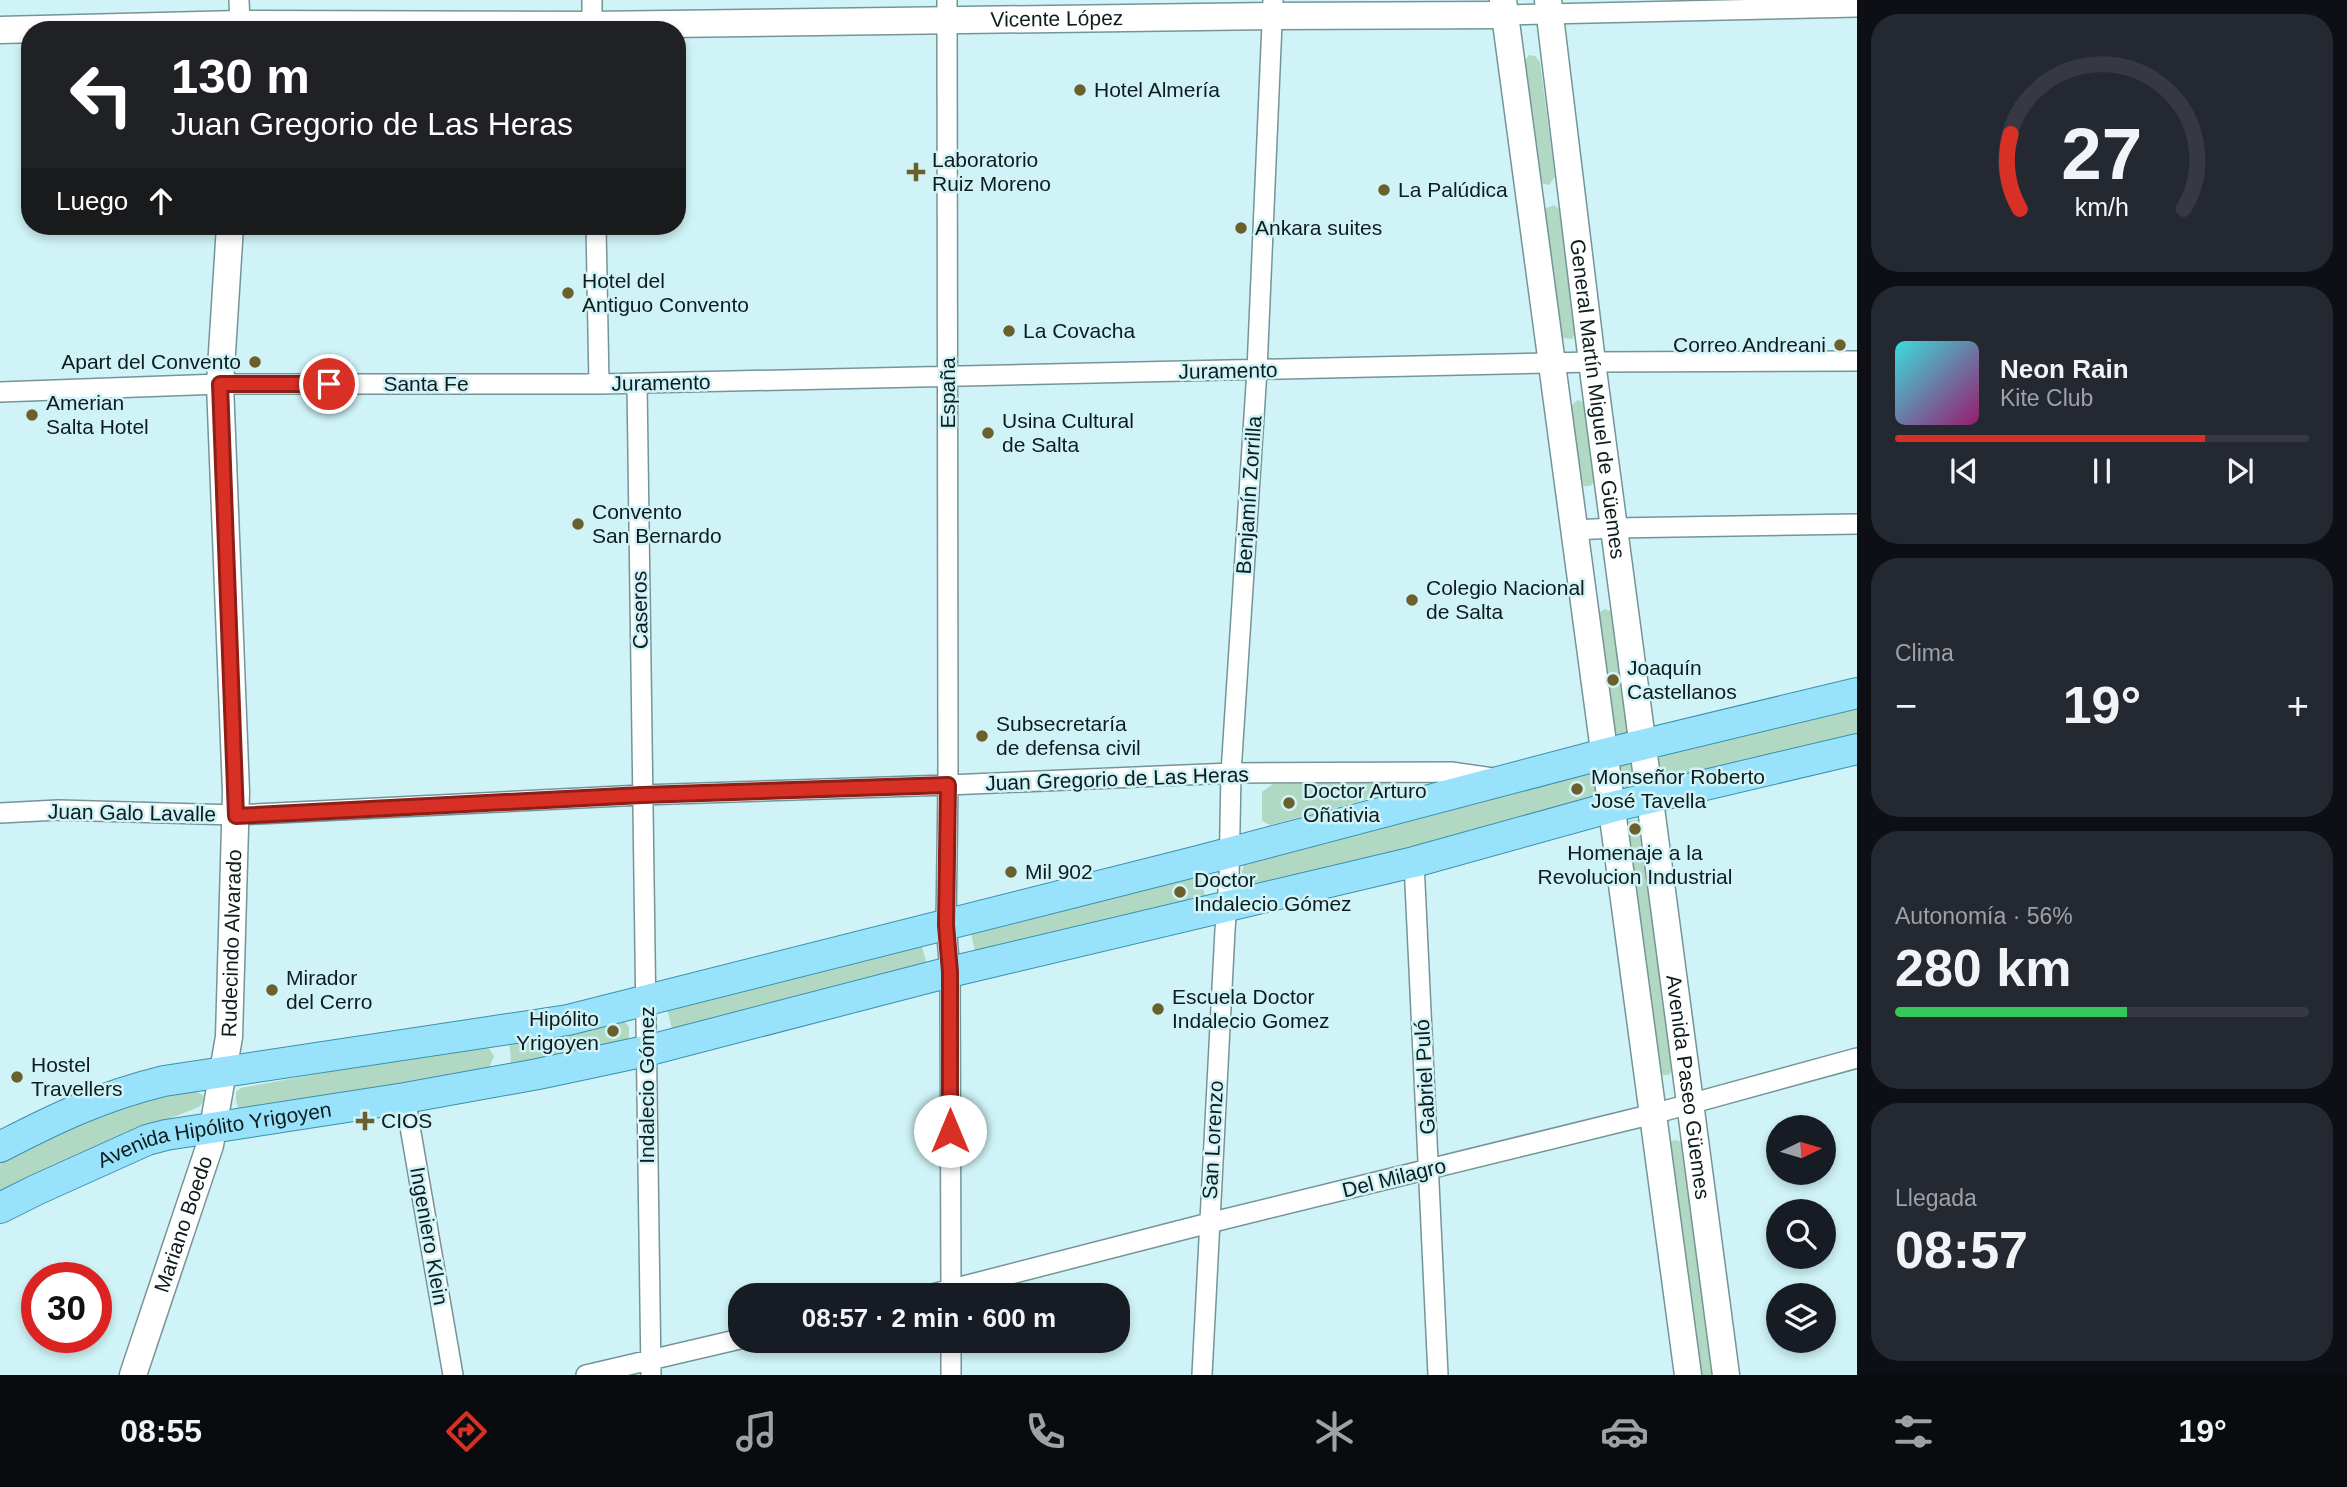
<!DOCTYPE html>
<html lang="es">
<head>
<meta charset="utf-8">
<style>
	body { margin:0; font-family:Helvetica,sans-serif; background:#242831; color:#f1f3f6; height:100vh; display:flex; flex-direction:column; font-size:26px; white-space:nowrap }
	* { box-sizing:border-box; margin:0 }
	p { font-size:23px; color:#9ea1a6 }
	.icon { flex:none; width:38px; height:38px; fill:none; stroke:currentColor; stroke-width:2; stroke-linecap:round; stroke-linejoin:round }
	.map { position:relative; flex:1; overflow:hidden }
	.side { display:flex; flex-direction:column; gap:14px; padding:14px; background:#0d0f14; width:490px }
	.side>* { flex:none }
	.top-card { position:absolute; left:21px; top:21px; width:665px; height:214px; border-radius:28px; box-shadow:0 4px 10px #0003; background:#202124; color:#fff; overflow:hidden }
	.needle { width:46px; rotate:85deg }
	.buttons { position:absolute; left:1766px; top:1115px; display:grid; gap:14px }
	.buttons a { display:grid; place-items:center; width:70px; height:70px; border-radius:50%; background:#171b24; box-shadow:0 4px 10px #0003; font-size:35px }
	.speed { position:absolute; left:21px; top:1262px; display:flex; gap:14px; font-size:35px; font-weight:700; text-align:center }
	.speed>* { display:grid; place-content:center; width:91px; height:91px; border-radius:50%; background:#171b24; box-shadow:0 4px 10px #0003; line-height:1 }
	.speed .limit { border:10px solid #d22; background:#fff; color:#111 }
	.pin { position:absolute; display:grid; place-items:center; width:60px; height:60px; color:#fff; margin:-30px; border:4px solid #fff; border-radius:50%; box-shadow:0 2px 7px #0007 }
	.me { position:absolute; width:77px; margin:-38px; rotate:0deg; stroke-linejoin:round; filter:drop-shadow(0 0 5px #0008) }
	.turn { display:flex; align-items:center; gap:24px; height:147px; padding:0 35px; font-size:32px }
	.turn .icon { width:91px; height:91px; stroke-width:2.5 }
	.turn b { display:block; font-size:49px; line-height:60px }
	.then { display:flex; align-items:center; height:66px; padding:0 35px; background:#0003; gap:14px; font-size:26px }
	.big { font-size:52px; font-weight:700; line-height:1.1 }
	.side .card { flex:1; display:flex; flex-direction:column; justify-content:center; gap:10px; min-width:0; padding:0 24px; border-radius:28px; background:#242831 }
	.side .dial { align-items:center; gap:0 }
	.dial svg { height:182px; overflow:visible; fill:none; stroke:#363941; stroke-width:7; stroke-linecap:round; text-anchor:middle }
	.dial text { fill:#f1f3f6; stroke:none }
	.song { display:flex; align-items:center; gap:21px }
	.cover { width:84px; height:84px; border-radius:10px; background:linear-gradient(135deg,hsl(180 70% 55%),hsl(320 70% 35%)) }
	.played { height:7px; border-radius:4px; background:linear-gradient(90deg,#d93025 75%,#363941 75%) }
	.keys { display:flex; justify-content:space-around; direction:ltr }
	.heat { display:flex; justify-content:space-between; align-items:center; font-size:38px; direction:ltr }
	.charge { height:10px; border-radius:5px; background:linear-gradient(90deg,#34c759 56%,#363941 0) }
	.trip { position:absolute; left:728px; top:1283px; width:402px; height:70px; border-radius:28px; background:#171b24; box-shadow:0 4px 10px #0003; font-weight:700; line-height:70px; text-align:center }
	.tabs { display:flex; height:112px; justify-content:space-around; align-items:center; background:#090b0e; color:#9ea1a6 }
	.tabs .icon { width:49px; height:49px }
	.tabs .on { color:#d93025 }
	.tabs b { font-size:32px; color:#f1f3f6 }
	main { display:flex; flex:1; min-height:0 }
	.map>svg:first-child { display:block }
</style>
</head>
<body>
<main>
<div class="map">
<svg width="1857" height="1375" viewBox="0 0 1857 1375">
	<rect width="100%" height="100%" fill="#cff3f6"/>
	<path fill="#b1d8c2" d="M1529,55L1535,56L1540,62L1555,177L1549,185L1540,183L1524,62Z
		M1554,205L1559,209L1576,332L1572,339L1561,338L1544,209Z
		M1578,400L1585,403L1596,481L1590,486H1584L1579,479L1570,406Z
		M1605,609L1612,612L1630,738L1614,740L1598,613Z
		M1857,702V738L1668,784L1661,779L1658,761L1664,750Z
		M1633,760L1636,792L1621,794L1618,762Z
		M1588,772C1596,779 1598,789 1596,799L1590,803L1256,886L1247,883L1242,872L1244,864Z
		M1394,781L1398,784L1399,788L1394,792L1270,825L1262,821V792L1273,784Z
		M1636,819L1640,823L1673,1068L1669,1075H1662L1657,1071L1625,827L1628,821Z
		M1200,874L1206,901L976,956L970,928Z
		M920,940L928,968L673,1033L666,1005Z
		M623,1019L629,1027V1040L507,1069L511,1060L509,1041Z
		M480,1044L488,1047L494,1056L489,1068L479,1074L247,1110L238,1108L236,1100V1092L241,1088Z
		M195,1091L203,1095L204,1101L199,1107L140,1130L0,1194V1158C63,1129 126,1102 195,1091Z
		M1677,1140L1683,1144L1713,1375H1696L1667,1145L1671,1141Z"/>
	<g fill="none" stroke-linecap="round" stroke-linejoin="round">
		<g stroke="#749598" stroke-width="22">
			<path id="street" d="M239,0L240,24
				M592,0V30
				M947,0L948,785L946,925L950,972L951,1295
				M1505,15L1857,7
				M596,226L599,384
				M637,383L651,1375
				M0,392L220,384H599L1592,362L1857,361
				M1575,530L1614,528L1857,524
				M0,813L58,810L236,815L642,795L948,785L1231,773L1451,772L1493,778
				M1414,862L1438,1375
				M405,1098L453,1375
				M929,1295L1209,1223L1653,1114L1857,1058
				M951,1340V1375
				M586,1375L740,1339
				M1202,1375L1225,930L1229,878L1231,773L1257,370L1273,0"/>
		</g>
		<g stroke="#749598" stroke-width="29">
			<g id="secondary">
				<path d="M1503,0L1688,1375"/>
				<path id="s1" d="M1548,0L1592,362L1726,1375"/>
				<path id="s2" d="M0,30L240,24L592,25L1273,16L1505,15"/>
				<path id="s3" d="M133,1375L210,1145L229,1037L236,792L220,384L230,226"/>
			</g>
		</g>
		<g stroke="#3c90ac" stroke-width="32">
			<g id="primary">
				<path d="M0,1147C56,1118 102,1096 164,1081L568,1020L1198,861L1604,754L1857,693"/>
				<path id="s4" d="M0,1208L36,1190L147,1140L166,1135L405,1098L538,1074L646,1051L950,972L1414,862L1612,807L1857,749"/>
			</g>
		</g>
		<use href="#street" stroke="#fff" stroke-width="19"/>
		<use href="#secondary" stroke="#fff" stroke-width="26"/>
		<use href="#primary" stroke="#99e2fb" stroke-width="30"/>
	</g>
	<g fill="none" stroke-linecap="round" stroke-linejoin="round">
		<g stroke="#8d1f18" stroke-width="18">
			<path id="route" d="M329,384H220L236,816L642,795L948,785L946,925L950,972V1131"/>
		</g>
		<use href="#route" stroke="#d93025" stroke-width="12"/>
	</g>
	<g fill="#6b5f2c" stroke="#cff3f6" stroke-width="2.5">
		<circle cx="1080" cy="90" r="7"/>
		<path d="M912.5 161.5h7v7h7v7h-7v7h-7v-7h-7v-7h7z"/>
		<circle cx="1384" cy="190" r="7"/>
		<circle cx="1241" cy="228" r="7"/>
		<circle cx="568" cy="293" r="7"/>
		<circle cx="1009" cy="331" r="7"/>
		<circle cx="1840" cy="345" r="7"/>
		<circle cx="255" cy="362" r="7"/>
		<circle cx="32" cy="415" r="7"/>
		<circle cx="988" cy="433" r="7"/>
		<circle cx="578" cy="524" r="7"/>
		<circle cx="1412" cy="600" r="7"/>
		<circle cx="1613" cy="680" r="7"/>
		<circle cx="982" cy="736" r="7"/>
		<circle cx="1577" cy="789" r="7"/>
		<circle cx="1289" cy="803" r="7"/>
		<circle cx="1635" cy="829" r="7"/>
		<circle cx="1011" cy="872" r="7"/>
		<circle cx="1180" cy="892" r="7"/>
		<circle cx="272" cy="990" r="7"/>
		<circle cx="1158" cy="1009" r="7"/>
		<circle cx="613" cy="1031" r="7"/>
		<circle cx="17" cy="1077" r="7"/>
		<path d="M361.5 1110.5h7v7h7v7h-7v7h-7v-7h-7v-7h7z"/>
	</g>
	<g text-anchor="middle" stroke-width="5" stroke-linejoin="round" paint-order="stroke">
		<g font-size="21" fill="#0e1c1d" stroke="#cff3f6">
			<text dy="7" stroke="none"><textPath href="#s2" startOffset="1057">Vicente López</textPath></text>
			<text transform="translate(1228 371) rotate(-1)" y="7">Juramento</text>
			<text transform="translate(661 383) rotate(-1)" y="7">Juramento</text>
			<text x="426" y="391">Santa Fe</text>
			<text transform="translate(948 393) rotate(-90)" y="7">España</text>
			<text dy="7" stroke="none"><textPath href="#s1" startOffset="402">General Martín Miguel de Güemes</textPath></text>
			<text transform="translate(1249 495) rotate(-86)" y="7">Benjamín Zorrilla</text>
			<text transform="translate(640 610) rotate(-91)" y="7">Caseros</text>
			<text transform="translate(1117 779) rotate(-2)" y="7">Juan Gregorio de Las Heras</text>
			<text transform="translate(132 813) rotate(1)" y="7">Juan Galo Lavalle</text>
			<text dy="7" stroke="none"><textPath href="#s3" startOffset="446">Rudecindo Alvarado</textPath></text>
			<text transform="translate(1425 1077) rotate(-93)" y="7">Gabriel Puló</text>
			<text transform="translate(647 1085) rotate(-90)" y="7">Indalecio Gómez</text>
			<text dy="7" stroke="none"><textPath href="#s1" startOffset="1096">Avenida Paseo Güemes</textPath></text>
			<text dy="7" stroke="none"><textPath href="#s4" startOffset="229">Avenida Hipólito Yrigoyen</textPath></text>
			<text transform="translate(1213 1140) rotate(-87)" y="7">San Lorenzo</text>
			<text transform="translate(1394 1178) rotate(-14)" y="7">Del Milagro</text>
			<text dy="7" stroke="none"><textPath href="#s3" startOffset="159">Mariano Boedo</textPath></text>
			<text transform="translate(429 1236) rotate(80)" y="7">Ingeniero Klein</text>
		</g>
		<g font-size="21" fill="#0e1c1d" stroke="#cff3f6" text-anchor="start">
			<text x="1094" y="97">Hotel Almería</text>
			<text x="932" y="167">Laboratorio<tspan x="932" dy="24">Ruiz Moreno</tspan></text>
			<text x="1398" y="197">La Palúdica</text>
			<text x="1255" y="235">Ankara suites</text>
			<text x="582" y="288">Hotel del<tspan x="582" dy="24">Antiguo Convento</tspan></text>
			<text x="1023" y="338">La Covacha</text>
			<text x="1826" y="352" text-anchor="end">Correo Andreani</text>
			<text x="241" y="369" text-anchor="end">Apart del Convento</text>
			<text x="46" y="410">Amerian<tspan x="46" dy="24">Salta Hotel</tspan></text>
			<text x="1002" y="428">Usina Cultural<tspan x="1002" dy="24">de Salta</tspan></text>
			<text x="592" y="519">Convento<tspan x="592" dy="24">San Bernardo</tspan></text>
			<text x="1426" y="595">Colegio Nacional<tspan x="1426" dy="24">de Salta</tspan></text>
			<text x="1627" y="675">Joaquín<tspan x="1627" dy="24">Castellanos</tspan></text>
			<text x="996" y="731">Subsecretaría<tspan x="996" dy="24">de defensa civil</tspan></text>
			<text x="1591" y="784">Monseñor Roberto<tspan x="1591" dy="24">José Tavella</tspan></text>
			<text x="1303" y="798">Doctor Arturo<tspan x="1303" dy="24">Oñativia</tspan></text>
			<text x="1635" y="860" text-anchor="middle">Homenaje a la<tspan x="1635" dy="24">Revolucion Industrial</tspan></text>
			<text x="1025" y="879">Mil 902</text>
			<text x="1194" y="887">Doctor<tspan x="1194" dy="24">Indalecio Gómez</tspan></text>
			<text x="286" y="985">Mirador<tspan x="286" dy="24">del Cerro</tspan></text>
			<text x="1172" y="1004">Escuela Doctor<tspan x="1172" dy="24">Indalecio Gomez</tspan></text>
			<text x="599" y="1026" text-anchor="end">Hipólito<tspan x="599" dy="24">Yrigoyen</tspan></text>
			<text x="31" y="1072">Hostel<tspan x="31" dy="24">Travellers</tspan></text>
			<text x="381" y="1128">CIOS</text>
		</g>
	</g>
</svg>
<div class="buttons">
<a><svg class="needle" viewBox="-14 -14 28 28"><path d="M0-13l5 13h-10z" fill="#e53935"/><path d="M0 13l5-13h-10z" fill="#9ea1a6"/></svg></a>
<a><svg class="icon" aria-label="search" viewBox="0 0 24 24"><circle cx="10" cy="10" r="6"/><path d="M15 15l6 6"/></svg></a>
<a><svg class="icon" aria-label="layers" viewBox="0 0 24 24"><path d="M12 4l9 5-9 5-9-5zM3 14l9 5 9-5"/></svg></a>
</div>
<div class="speed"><div class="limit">30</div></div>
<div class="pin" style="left:329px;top:384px;background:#d93025"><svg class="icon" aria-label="arrive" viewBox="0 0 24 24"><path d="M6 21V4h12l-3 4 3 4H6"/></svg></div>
<svg class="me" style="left:950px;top:1131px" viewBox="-20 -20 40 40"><circle r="19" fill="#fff"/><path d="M0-13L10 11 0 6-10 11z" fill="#d93025"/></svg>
<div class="trip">08:57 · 2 min · 600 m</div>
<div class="top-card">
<div class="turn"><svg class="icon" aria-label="left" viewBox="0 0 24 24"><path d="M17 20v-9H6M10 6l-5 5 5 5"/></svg><div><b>130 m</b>Juan Gregorio de Las Heras</div></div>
<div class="then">Luego<svg class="icon" aria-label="ahead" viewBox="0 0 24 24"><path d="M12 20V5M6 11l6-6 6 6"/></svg></div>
</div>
</div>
<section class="side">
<div class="card dial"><svg viewBox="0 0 100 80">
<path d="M14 69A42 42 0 1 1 86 69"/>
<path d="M14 69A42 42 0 0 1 10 36" stroke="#d93025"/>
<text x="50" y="56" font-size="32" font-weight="700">27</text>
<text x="50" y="72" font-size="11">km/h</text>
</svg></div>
<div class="card">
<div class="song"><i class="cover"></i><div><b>Neon Rain</b><p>Kite Club</p></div></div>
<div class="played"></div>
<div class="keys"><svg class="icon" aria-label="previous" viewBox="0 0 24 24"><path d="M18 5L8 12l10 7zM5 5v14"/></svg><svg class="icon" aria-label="pause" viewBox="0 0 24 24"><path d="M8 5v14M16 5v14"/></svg><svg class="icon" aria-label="next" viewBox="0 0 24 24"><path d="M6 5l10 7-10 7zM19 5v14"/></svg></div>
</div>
<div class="card"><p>Clima</p>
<div class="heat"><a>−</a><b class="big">19°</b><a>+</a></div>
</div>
<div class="card"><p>Autonomía · 56%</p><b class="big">280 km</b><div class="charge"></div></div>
<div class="card"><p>Llegada</p><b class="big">08:57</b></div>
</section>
</main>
<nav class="tabs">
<b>08:55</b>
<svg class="icon on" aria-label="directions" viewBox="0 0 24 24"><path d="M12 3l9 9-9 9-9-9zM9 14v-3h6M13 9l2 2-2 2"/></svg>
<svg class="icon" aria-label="music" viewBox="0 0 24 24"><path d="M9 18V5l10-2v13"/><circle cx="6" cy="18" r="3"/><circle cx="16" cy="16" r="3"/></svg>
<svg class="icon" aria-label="phone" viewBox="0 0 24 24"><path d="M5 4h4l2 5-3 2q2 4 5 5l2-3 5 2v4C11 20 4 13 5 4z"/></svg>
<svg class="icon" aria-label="climate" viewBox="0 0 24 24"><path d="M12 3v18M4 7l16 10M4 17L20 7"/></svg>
<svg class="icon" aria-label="car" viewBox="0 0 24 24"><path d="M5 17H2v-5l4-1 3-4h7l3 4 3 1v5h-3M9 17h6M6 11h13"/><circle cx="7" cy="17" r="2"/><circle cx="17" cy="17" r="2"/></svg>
<svg class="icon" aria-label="filters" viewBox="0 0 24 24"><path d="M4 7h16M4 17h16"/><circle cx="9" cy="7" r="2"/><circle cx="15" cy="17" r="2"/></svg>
<b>19°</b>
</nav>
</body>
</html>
